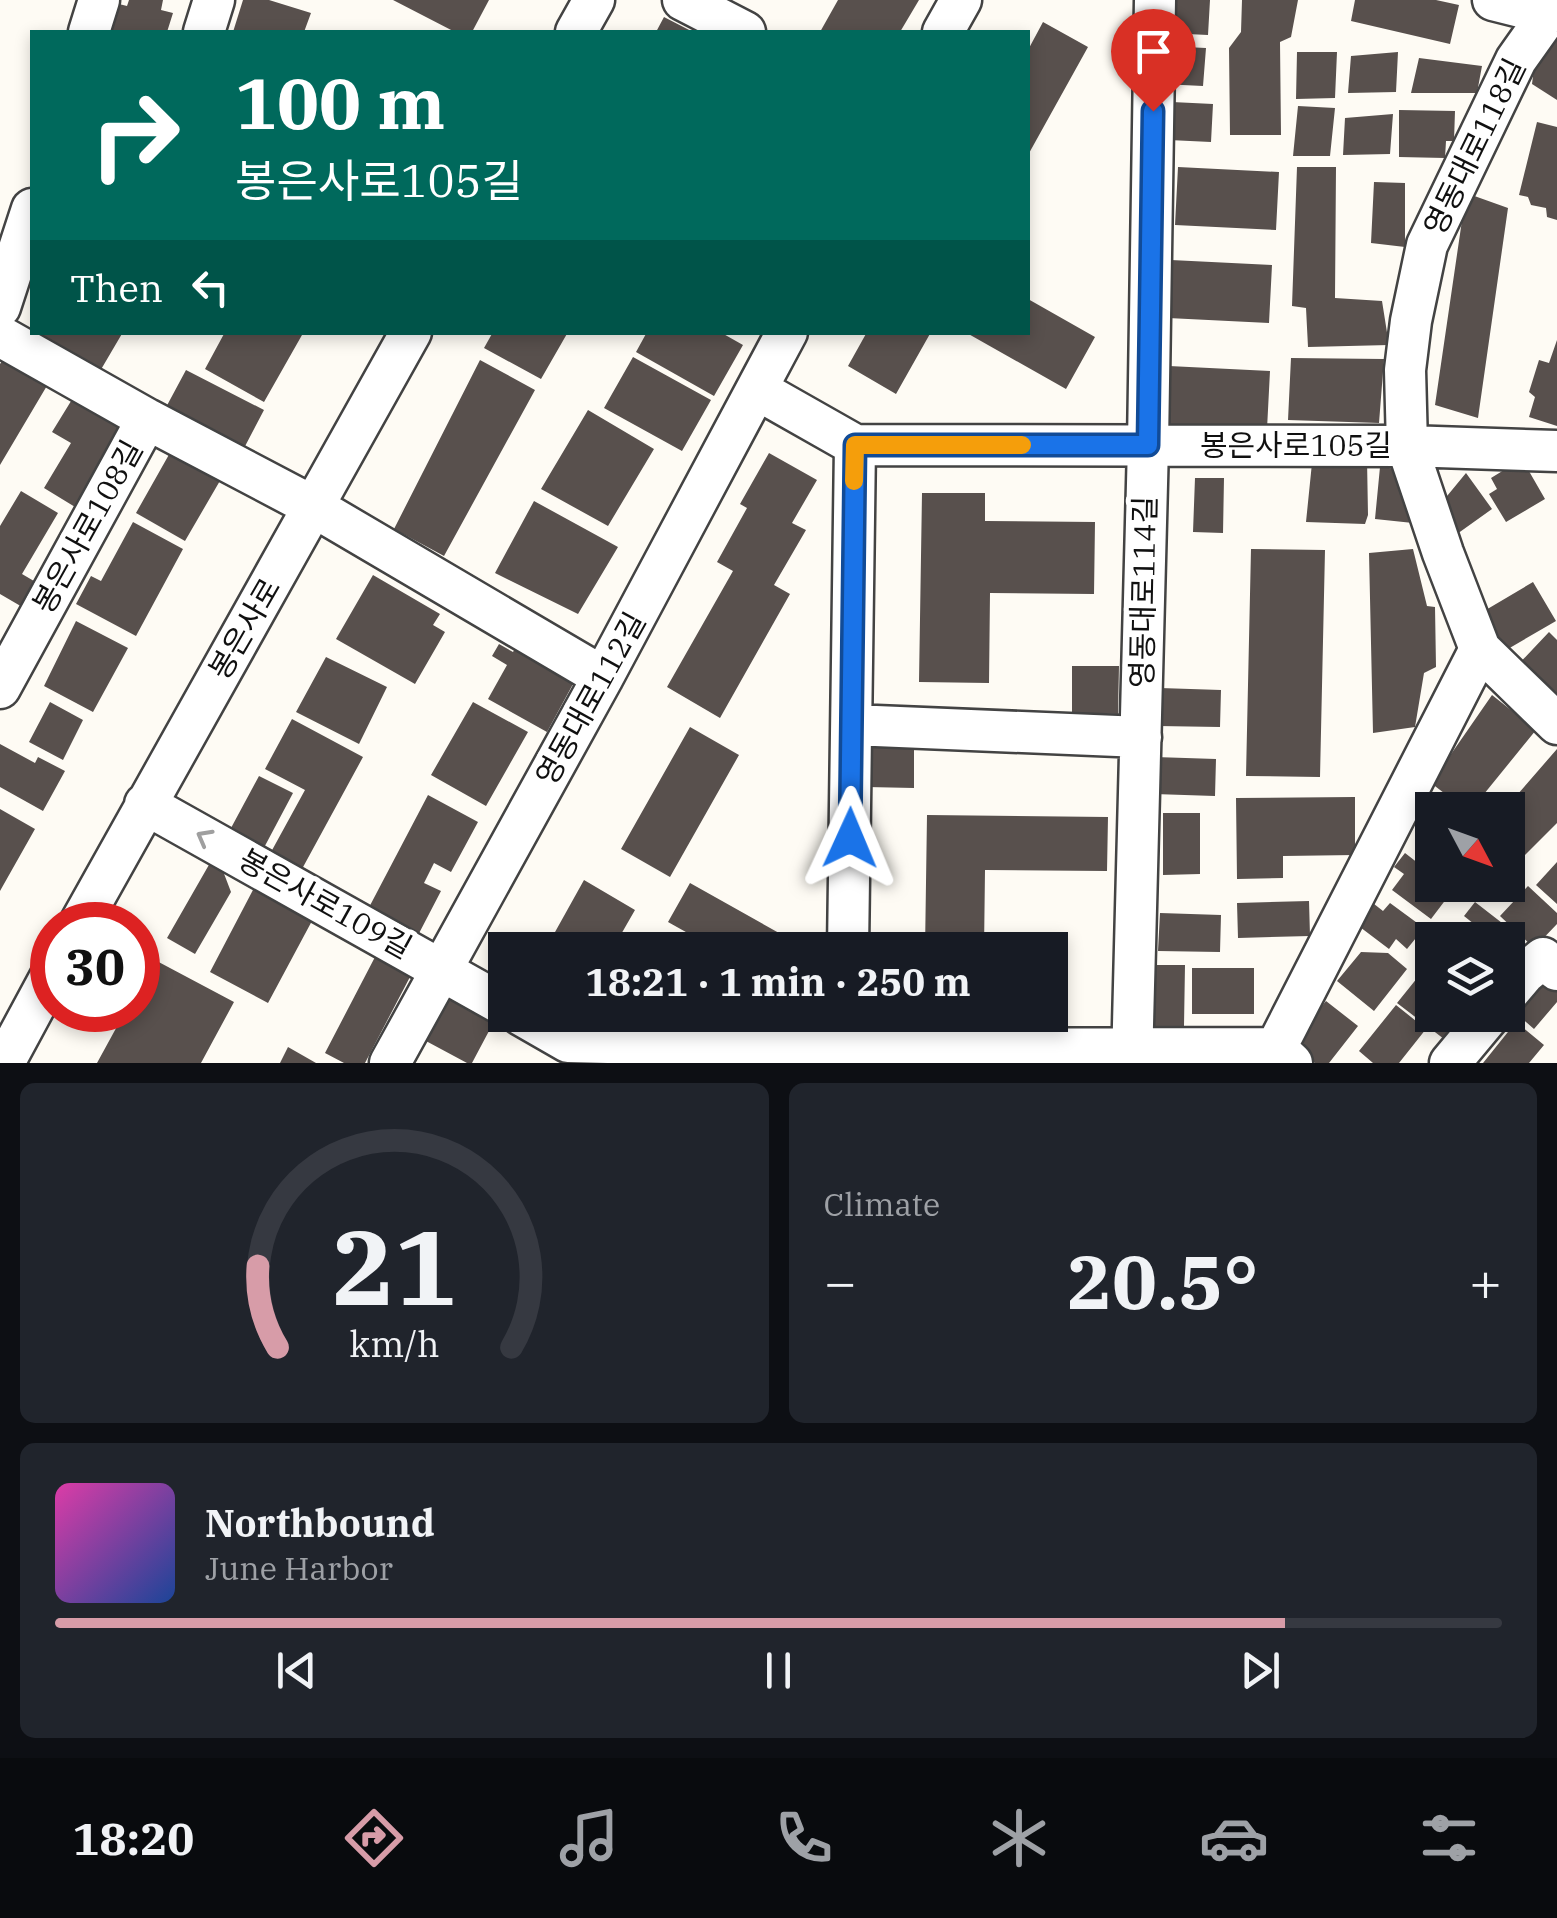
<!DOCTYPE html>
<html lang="en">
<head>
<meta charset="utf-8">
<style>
	body { margin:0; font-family:"IBM Plex Serif","Noto Sans KR",serif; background:#20242c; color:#f1f3f6; height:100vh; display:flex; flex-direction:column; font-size:38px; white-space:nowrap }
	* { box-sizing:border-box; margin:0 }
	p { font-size:32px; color:#9ea1a6 }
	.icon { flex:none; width:55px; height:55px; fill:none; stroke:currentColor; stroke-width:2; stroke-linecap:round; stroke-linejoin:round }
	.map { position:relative; height:1063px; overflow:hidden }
	.side { display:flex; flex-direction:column; gap:20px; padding:20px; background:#0d0f14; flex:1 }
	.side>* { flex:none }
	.hud { position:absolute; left:30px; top:30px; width:1000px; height:305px; border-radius:0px; box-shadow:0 5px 15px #0003; background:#00695c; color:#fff; overflow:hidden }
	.needle { width:65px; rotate:131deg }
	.tools { position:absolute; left:1415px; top:792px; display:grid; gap:20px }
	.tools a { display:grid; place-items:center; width:110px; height:110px; border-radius:0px; background:#171b24; box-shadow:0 5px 15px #0003; font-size:50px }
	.speed { position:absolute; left:30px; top:902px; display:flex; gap:20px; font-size:50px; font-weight:700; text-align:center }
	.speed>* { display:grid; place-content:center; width:130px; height:130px; border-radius:50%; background:#171b24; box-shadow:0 5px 15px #0003; line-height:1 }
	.speed .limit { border:15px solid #d22; background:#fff; color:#111 }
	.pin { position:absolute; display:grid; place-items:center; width:85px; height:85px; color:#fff; margin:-102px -42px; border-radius:50% 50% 50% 0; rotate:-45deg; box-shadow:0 0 10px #0007 }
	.pin .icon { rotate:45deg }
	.me { position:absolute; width:110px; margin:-55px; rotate:1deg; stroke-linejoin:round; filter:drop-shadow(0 0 8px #0008) }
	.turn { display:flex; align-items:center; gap:35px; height:210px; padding:0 40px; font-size:45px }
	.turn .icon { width:130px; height:130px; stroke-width:2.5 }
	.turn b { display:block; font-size:70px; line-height:85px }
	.then { display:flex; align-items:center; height:95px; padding:0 40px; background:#0003; gap:20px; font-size:38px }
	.big { font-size:75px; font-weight:800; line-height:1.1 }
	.side .widget { flex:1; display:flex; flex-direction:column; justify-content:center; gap:15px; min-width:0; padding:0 35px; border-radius:15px; background:#20242c }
	.side .dial { align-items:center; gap:0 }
	.dial svg { height:260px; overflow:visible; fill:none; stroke:#363941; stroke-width:7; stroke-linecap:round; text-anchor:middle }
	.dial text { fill:#f1f3f6; stroke:none }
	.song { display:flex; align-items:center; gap:30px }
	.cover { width:120px; height:120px; border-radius:15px; background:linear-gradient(135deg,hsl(320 70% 55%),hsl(220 70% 35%)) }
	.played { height:10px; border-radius:5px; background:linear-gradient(90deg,#d79ca8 85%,#363941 85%) }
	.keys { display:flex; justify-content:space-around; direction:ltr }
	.heat { display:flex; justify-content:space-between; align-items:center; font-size:55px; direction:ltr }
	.side .tiles { flex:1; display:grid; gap:20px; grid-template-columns:1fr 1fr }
	.widget:last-child { grid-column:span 2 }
	.trip { position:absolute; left:488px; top:932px; width:580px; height:100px; border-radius:0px; background:#171b24; box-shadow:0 5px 15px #0003; font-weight:800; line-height:100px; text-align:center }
	.menu { display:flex; height:160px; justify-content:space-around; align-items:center; background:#090b0e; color:#9ea1a6 }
	.menu .icon { width:70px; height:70px }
	.menu .current { color:#d79ca8 }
	.menu b { font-size:45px; color:#f1f3f6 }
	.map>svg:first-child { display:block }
</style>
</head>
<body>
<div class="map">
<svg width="1557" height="1063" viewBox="0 0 1557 1063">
	<rect width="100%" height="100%" fill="#fefbf4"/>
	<path fill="#58504d" d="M129,0H163L161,10L173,13L167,32H111L119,4L127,6Z
		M243,0H269L311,13L304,32H233Z
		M393,0H489L472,32H455Z
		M838,0H919L900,32H820Z
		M1168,0H1210L1208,35L1166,33Z
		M1242,0H1298L1291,37L1280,42L1281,135H1230L1229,48L1241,32Z
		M1355,0H1436L1459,5L1450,44L1351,21Z
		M664,17L693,32H656Z
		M1043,22L1088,47L1028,155V50Z
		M1557,29V100L1532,84L1536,52Z
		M1164,46L1206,48L1203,86L1162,84Z
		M1297,52H1337L1335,98L1296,99Z
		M1398,52L1396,92L1348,93L1351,56Z
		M1419,58L1482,66L1477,93H1411Z
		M1172,102L1213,104L1211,142L1169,140Z
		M1298,106L1335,108L1330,156H1293Z
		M1399,110L1455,111L1454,141H1446L1445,158L1399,157Z
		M1393,114L1390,154L1343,155L1345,118Z
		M1537,122L1557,127V220L1547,217L1546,208L1531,205L1528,197L1519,195Z
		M1178,167L1279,172L1276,230L1175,225Z
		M1297,167H1336L1335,298L1382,301L1389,345L1308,347L1306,308L1292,306Z
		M1374,182L1405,183V247L1371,243Z
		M1466,193L1508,208L1478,418L1435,405Z
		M1171,260L1272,265L1269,323L1168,318Z
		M1028,299L1095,337L1066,389L965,332H1028Z
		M39,332H123L96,378L34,342Z
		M225,332H298L302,335L264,402L205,369Z
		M493,332H568L541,379L484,348Z
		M647,332H720L743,345L714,396L636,352Z
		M867,332H931L896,394L848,366Z
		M1557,340V426L1529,417L1535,397L1529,392L1539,360L1549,363Z
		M633,357L711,400L682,451L604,408Z
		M4,358L48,384L0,465V364Z
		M1291,358L1384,359L1379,423L1288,420Z
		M480,360L535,390L444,556L394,529Z
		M1169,366L1270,371L1267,429L1166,424Z
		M186,370L264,410L242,452L164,411Z
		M76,393L110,414L124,436L80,510L44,488L71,443L52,432Z
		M588,410L654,449L608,526L541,489Z
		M171,451L221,479L185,541L136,513Z
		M769,453L817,480L792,523L806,530L774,585L790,594L720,718L667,687L733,571L717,562L747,508L740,504Z
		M1367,459L1368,515L1365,524L1306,522L1312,463Z
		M1522,459L1545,499L1506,522L1489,494L1497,489L1491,478Z
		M1380,467L1398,469L1413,523L1375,519Z
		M1466,473L1492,509L1457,534L1438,507Z
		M1195,478H1224L1223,533L1193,532Z
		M21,491L58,513L22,574L39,584L24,608L0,594V526Z
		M922,493H985V521L1095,522L1094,594L990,593L989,683L919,682Z
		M534,501L618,547L578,614L495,573Z
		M133,522L183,549L136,636L76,604L91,576L101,581Z
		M1251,549L1325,550L1320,777L1246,776Z
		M1413,549L1427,606L1435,607L1436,667L1424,673L1415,727L1373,733L1369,553Z
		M373,575L440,614L433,625L445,632L415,684L336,639Z
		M1533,582L1556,621L1501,653L1479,614Z
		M76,621L128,648L93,712L44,686Z
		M1549,632L1557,640V703L1513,670Z
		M520,640L579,673L547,732L488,699L507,665L492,656L499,644L513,652Z
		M326,657L387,687L359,744L296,712Z
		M1072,666H1119L1118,714L1072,713Z
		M1160,688L1221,690L1220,727L1158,726Z
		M1492,695L1536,730L1471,810H1466L1431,783Z
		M50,702L83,720L63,760L29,742Z
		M473,702L528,732L486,806L431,775Z
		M292,719L363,757L296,880L265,863L305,790L265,769Z
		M690,727L739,755L670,877L621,849Z
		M0,744L35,763L38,757L65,771L43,811L0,787Z
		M868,746L914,747V788L867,787Z
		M1557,749V823L1508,872V810H1504Z
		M1155,757L1216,759L1215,796L1154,794Z
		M259,776L293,793L258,859L224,841Z
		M428,795L478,822L451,872L434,863L424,883L441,891L415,941L365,915Z
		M1355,797V855L1283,856V878L1237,879L1236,798Z
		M0,809L35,829L0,891Z
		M1163,813H1200V874L1163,875Z
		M927,815L1108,817L1107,871L985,870L984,950H925Z
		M1405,853L1432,874V885H1446L1453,890L1431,919L1392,890L1404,874L1394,867Z
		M1557,862V904L1536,885Z
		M210,863L223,871L231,892L195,954L167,938Z
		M584,880L635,910L612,950H545Z
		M690,883L779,933L769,950H718L668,922Z
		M1458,885H1494L1480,899Z
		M1528,886L1557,913V924L1534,948L1500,916Z
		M254,888L313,919L268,1003L210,972Z
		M1369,900L1383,911L1390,903L1424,928L1407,949L1396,939L1389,949L1352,921Z
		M1309,901L1310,936L1238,938L1237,903Z
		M1475,902L1524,940L1508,960V940H1462L1474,924L1464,916Z
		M1160,913L1221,915L1220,952L1158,951Z
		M1361,952L1388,953L1407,969L1374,1011L1337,981Z
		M375,957L411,975L365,1063H344L325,1053Z
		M153,959L234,1002L201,1063H97L126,1010H138V988Z
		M1147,965H1185L1184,1026L1147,1027Z
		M1192,968H1254V1014H1192Z
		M1422,972L1432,981V1015H1463L1444,1039L1397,1003Z
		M1540,975L1557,990V1002L1534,1029L1511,1009Z
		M453,990L498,1014L472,1063H467L426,1041Z
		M1326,1001L1358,1026L1329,1063H1315L1291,1044Z
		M1396,1005L1426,1029L1399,1063H1373L1359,1051Z
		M924,1015H983V1019H924Z
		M1516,1022L1544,1045L1529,1063H1483Z
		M288,1047L316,1063H280Z"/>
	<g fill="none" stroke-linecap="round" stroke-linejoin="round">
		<g stroke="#434343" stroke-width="45">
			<path id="minor" d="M683,0L745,32
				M1493,0L1548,14
				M1557,2L1516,60L1427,245L1411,321L1405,370L1407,446L1443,553L1480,649L1557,724
				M89,32L99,0
				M204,32L214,0
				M576,32L594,0
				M943,32L961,0
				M0,307L32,209
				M0,336L147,419L314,507L603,677
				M758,390L855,445L848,950
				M855,445L1407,446L1557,451
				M0,688L147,419
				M852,725L1141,737
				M145,804L505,1006
				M79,925L411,332
				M1508,993L1524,974L1543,958L1557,970
				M521,1015L568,1042L846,1049L1276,1048L1292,1063
				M1276,1048L1480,649
				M4,1063L52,974
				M390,1063L603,677L787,332
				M1132,1063L1148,445L1155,0
				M1450,1063L1490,1015"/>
		</g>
		<use href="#minor" stroke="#fff" stroke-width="40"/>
	</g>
	<defs><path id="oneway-chevron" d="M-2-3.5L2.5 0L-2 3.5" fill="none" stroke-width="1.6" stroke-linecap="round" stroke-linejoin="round" transform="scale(2.5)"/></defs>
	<use stroke="#9f9f9f" href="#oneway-chevron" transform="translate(204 837) rotate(-151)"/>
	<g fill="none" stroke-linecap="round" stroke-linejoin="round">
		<g stroke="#114b97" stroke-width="25">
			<path id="route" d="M850,838L855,445H1148L1153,111"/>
		</g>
		<use href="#route" stroke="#1a73e8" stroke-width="18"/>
		<path stroke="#f59e0b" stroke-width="18" d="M854,481L855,445H1022"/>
	</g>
	<g text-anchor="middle" stroke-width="10" stroke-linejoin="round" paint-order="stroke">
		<g font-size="30" fill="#101010" stroke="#fff">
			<text transform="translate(1475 147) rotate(-64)" y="10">영동대로118길</text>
			<text x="1296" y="456">봉은사로105길</text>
			<text transform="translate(88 527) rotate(-61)" y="10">봉은사로108길</text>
			<text transform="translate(1144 592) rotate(-89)" y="10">영동대로114길</text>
			<text transform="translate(245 629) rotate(-60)" y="10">봉은사로</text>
			<text transform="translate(591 699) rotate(-61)" y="10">영동대로112길</text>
			<text transform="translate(325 904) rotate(29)" y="10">봉은사로109길</text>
		</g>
	</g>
</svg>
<div class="tools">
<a><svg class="needle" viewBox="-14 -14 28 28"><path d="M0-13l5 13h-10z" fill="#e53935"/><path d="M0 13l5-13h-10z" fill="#9ea1a6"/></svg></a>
<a><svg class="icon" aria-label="layers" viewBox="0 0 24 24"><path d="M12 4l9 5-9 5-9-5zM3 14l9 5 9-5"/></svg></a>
</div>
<div class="speed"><div class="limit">30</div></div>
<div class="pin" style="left:1153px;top:111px;background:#d93025"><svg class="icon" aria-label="arrive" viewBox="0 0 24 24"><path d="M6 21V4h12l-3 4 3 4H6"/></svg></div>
<svg class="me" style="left:850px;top:838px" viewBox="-20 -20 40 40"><path d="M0-17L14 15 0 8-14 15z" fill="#1a73e8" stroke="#fff" stroke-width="4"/></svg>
<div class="trip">18:21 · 1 min · 250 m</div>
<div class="hud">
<div class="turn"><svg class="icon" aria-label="right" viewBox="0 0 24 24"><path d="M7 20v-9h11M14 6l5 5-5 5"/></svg><div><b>100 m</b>봉은사로105길</div></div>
<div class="then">Then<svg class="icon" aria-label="left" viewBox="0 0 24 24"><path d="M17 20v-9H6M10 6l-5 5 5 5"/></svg></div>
</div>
</div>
<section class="side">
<div class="tiles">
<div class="widget dial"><svg viewBox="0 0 100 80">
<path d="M14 69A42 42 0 1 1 86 69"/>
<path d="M14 69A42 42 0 0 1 8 44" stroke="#d79ca8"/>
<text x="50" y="56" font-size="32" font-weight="700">21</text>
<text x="50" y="72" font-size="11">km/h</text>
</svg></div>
<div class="widget"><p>Climate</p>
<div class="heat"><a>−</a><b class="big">20.5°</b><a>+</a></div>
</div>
<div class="widget">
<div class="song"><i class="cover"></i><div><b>Northbound</b><p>June Harbor</p></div></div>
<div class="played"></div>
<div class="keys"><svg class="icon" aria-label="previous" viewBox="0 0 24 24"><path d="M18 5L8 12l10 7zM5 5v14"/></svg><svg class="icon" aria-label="pause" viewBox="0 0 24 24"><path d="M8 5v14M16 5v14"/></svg><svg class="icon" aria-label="next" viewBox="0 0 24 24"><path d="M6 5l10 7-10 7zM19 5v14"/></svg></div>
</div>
</div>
</section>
<nav class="menu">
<b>18:20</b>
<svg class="icon current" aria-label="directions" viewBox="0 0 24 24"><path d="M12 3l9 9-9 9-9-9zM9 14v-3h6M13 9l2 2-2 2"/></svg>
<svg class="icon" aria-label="music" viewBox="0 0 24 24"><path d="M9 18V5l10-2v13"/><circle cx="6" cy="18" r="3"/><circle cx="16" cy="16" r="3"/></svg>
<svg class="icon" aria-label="phone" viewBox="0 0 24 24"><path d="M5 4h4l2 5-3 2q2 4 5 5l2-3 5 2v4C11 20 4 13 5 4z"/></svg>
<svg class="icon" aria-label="climate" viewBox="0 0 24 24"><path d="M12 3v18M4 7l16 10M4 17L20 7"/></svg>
<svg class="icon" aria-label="car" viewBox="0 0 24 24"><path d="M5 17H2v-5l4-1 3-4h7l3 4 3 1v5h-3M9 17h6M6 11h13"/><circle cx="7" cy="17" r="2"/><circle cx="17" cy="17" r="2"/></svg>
<svg class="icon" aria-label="filters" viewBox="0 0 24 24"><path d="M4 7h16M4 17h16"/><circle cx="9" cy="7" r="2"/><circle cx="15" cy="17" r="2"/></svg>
</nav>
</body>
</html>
